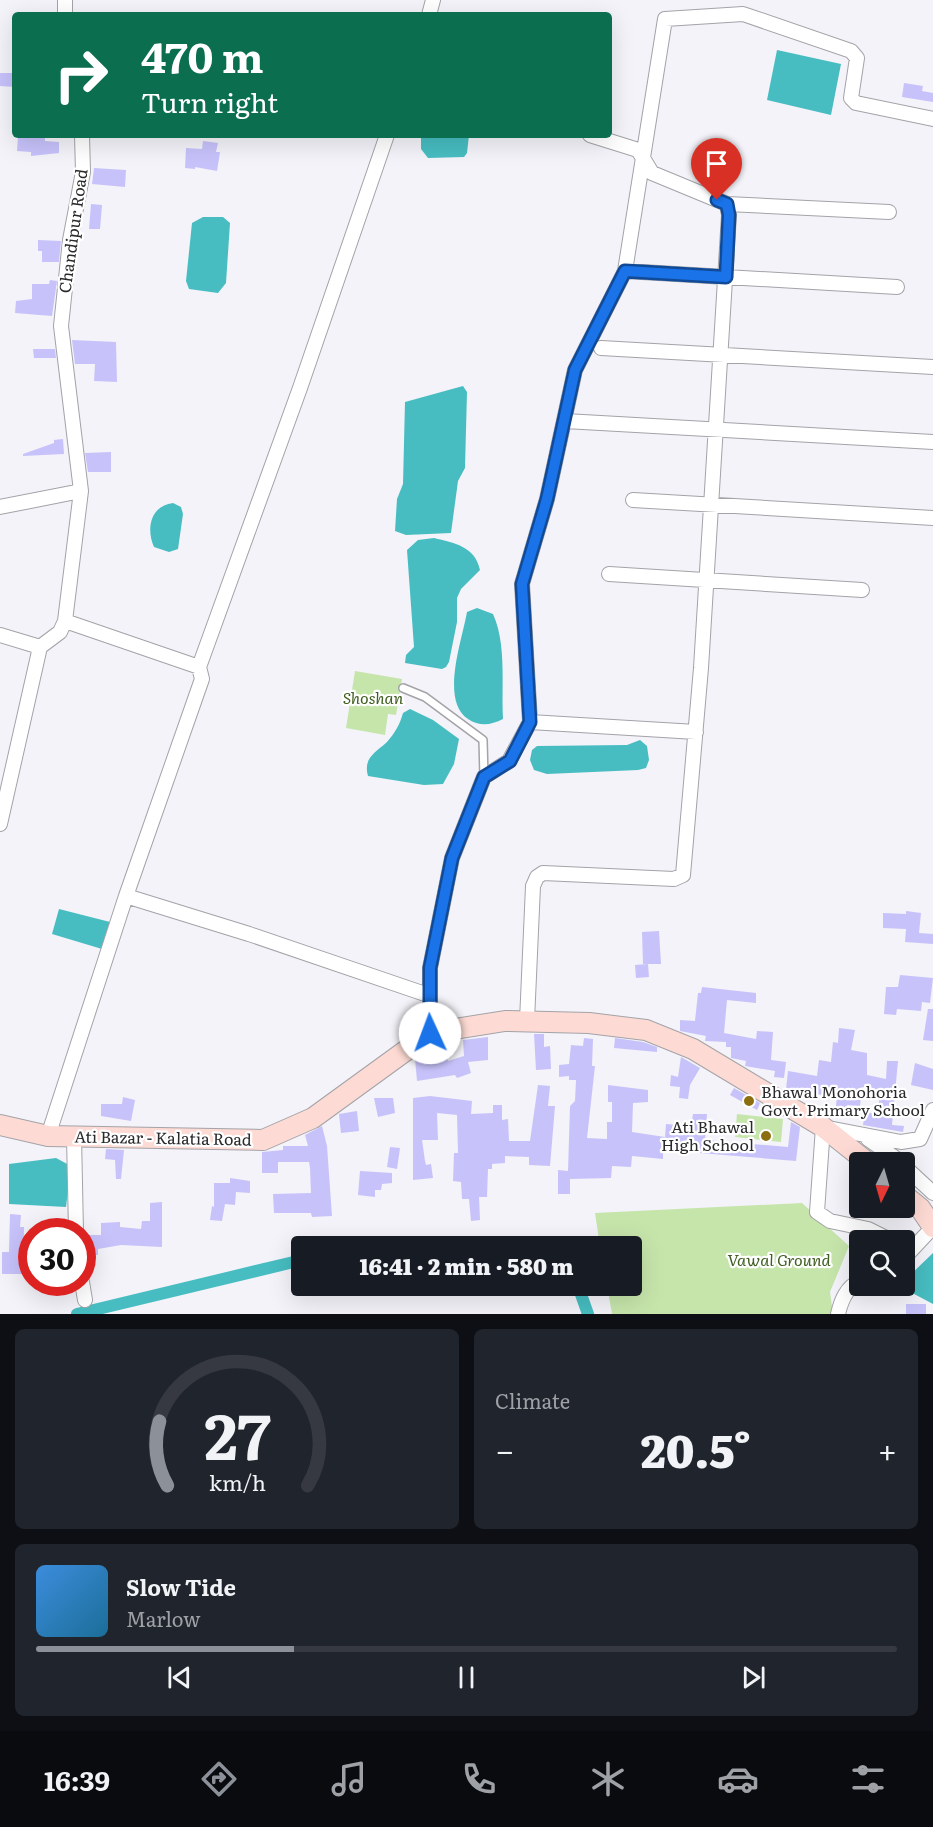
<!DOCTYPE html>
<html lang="en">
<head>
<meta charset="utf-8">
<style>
	body { margin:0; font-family:Literata,serif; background:#20242c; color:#f1f3f6; height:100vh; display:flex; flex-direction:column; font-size:22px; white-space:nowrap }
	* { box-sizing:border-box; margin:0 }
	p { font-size:20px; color:#9ea1a6 }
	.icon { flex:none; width:33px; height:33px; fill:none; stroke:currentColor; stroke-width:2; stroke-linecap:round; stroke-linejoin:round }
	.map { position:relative; height:1314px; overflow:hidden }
	.sheet { display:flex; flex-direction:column; gap:15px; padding:15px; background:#0d0f14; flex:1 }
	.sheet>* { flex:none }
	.banner { position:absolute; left:12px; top:12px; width:600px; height:126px; border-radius:6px; box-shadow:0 6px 24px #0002; background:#0b6e4f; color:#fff; overflow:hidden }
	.needle { width:39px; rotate:185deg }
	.controls { position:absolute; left:849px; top:1152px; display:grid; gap:12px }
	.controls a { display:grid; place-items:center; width:66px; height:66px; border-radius:6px; background:#171b24; box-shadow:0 6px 24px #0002; font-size:30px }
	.speed { position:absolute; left:18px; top:1218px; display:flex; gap:12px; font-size:30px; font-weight:700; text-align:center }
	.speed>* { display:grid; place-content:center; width:78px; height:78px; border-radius:50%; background:#171b24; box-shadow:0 6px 24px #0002; line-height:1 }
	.speed .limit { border:9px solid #d22; background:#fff; color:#111 }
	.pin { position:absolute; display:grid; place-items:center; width:51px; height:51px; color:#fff; margin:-62px -26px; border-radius:50% 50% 50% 0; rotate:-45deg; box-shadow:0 0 6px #0007 }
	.pin .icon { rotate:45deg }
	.me { position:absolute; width:66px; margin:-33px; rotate:358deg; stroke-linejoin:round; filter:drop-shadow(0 0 4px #0008) }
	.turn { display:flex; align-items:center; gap:21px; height:126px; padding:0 30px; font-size:27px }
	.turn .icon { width:78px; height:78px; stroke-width:2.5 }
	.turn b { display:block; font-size:42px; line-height:51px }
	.big { font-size:45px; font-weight:800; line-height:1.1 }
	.sheet .widget { flex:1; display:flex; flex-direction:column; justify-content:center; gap:9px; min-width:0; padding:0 21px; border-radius:9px; background:#20242c }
	.sheet .dial { align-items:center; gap:0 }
	.dial svg { height:156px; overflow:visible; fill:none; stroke:#363941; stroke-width:7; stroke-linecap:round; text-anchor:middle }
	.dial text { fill:#f1f3f6; stroke:none }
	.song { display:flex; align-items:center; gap:18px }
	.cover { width:72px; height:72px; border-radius:9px; background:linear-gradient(135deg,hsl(210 70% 55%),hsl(200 70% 35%)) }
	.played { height:6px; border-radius:3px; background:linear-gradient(90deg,#8c9099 30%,#363941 30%) }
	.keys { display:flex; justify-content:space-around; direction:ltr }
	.heat { display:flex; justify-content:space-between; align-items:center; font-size:33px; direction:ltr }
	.sheet .tiles { flex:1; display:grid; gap:15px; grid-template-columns:1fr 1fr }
	.widget:last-child { grid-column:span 2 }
	.trip { position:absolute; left:291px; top:1236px; width:351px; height:60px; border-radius:6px; background:#171b24; box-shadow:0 6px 24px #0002; font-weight:800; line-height:60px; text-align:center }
	.tabs { display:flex; height:96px; justify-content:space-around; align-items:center; background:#090b0e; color:#9ea1a6 }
	.tabs .icon { width:42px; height:42px }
	.tabs .selected { color:#8c9099 }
	.tabs b { font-size:27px; color:#f1f3f6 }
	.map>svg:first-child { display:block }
</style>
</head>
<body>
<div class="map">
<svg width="933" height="1314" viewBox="0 0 933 1314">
	<rect width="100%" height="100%" fill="#f3f3f9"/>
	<path fill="#c6e5ab" d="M355,671L402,679L396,715L388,714L385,735L346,728Z
		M737,1114L783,1119L781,1142L735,1137Z
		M802,1203L849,1246L830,1292L833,1314H612L607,1286H632V1246H600L595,1213Z"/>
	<path fill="#47bdc1" d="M777,50L841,64L831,115L767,100Z
		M421,135H469L467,153L464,157L428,158L421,149Z
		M203,217H223L230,223L226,283L218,293L189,289L186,281L192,223Z
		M463,386L467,392L465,468L458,481L451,533L406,535L395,531L397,499L403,484L405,402Z
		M173,503L181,507L183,514L178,549L169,552L154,547C146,529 150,506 173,503Z
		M434,538C454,543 475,546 480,570L461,589L457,598V622L449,662L446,667L442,669L405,663L406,655L414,647L407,550L418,540Z
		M477,608L493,614C507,645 501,685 503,719C491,725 480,727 468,719C440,700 462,641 467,612Z
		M410,709L433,720L459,739L454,764L443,784L424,785L368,776C363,758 375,753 387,742C395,733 400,724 403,713Z
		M640,740L647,746L649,760L646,768L638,770L547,774L534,770L530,760L532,750L537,746L627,745Z
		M59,909L110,922L102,949L52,934Z
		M56,1158L71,1166L66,1207L9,1204V1164Z
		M933,1253V1304L899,1286H904L905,1280Z"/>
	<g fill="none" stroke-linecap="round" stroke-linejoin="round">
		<path stroke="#47bdc1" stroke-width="12" d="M475,1246H481
			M578,1286L588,1314
			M77,1314L302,1260"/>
	</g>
	<path fill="#c7c2fa" d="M0,73H15V87L0,86Z
		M904,83L923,86L922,91L933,93V102L902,97Z
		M18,137L45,138V141L59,142V153L31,156V152L17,151Z
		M203,141L218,143L216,152H220L217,171L195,167V169L185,168L186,148L202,149Z
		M94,168L126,170L125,187L92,184Z
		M91,204L102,205L100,229H89Z
		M38,240L61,241L59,262H42V251H38Z
		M50,280L57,281L52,316L15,313L16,301L32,299V284H49Z
		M72,340L116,342L117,382L94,381L95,364H75Z
		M33,349H55L56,358H34Z
		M63,439L64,454L23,456V454L54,443V440Z
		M111,452V472H88L85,453Z
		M906,911L921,913L919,933L933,934V944L905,942L906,929L883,928V913L906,914Z
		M659,931L661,964H648L649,977L636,978L635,965L648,964H643L642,932Z
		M900,975L933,978L930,1003L922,1002L921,1011L897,1009L896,1015L884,1014L886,987H898Z
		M702,987L756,993V1003L727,1000L724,1033L756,1039L757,1031L773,1032L771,1060L786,1062L784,1078L774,1077L775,1071L745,1066L746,1061L731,1058V1047H726V1042L705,1041L706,1036L680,1031V1020L695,1021L698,993H701Z
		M928,1009H933V1041L923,1040Z
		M839,1028L855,1030L851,1050L867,1053V1075L886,1079L887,1061H898L892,1125L904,1126L903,1132L863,1125L865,1112L877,1114L881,1090L862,1087L860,1106L847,1105L846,1115L835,1114L837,1096L801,1093V1090L786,1089L788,1071L817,1076L819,1060L831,1062L833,1042L838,1043Z
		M534,1034H544V1047L550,1046L551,1069L536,1070Z
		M488,1037V1060L468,1062L471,1073L457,1078L455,1075L417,1081L415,1059L424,1057L425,1052L434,1045L436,1049L444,1047L448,1061L464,1056L463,1040Z
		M584,1038L593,1039L592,1066H595L587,1138L607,1139V1122H612V1102H608V1085L648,1090V1102L633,1103L632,1132L665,1137L666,1124L691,1126L693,1114H707L705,1140L788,1147L791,1122L800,1127L796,1161L663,1150V1159L632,1156L631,1167L612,1166L611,1178L570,1179V1194H558V1170L568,1171L570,1106L575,1101L576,1080H569V1076L559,1077V1065L569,1064L571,1045L583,1046Z
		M615,1038L643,1042L657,1047V1052L614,1048Z
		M681,1057L700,1068L690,1085L688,1099L679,1098L680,1087L670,1086L671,1075L678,1077Z
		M915,1063L933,1069V1090L911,1085Z
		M538,1085L550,1086L548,1106H555L550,1166L529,1165V1157L505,1156V1163L492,1164V1169H488L487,1197H479L480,1220L471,1221L469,1199H462L461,1182L453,1181L454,1153H458L457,1115L437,1113L438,1140H422L425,1161L426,1165L431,1164L433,1178L413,1180V1098L430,1096L472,1101L471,1114L493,1113V1105H502V1120L508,1119L509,1141H530Z
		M734,1088L760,1103L757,1110L730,1095Z
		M123,1097L135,1100L131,1121L101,1116V1104H122Z
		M374,1098H393L395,1113L378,1117Z
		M357,1111L359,1131L341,1133L339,1114Z
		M322,1126L327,1146L332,1216L312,1217L311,1213H274L273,1194L311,1193L310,1168L309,1162H278V1173H262V1152L283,1150V1146H308L305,1135Z
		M390,1147L400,1148L397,1169L387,1167Z
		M106,1149L124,1150L121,1179H116L115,1160L105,1159Z
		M360,1171L392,1173V1183L382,1184L381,1190H375V1197L358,1195Z
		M230,1178L250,1181V1193L236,1192L235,1205L225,1204L222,1221L210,1220L212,1206L214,1207V1183H230Z
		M162,1202V1247L121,1245L98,1249V1255H82V1238L84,1235H101V1223L120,1222V1227L141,1229L142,1221H150V1203Z
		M10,1214L21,1215L20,1227H24L23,1274H2V1252H9Z
		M906,1304H926V1314H906Z"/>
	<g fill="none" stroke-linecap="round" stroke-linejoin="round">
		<g stroke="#a3a3a8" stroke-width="10">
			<path id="lane" d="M403,688L425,697L483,740L484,777"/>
		</g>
		<g stroke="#a3a3a8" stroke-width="16">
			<path id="street" d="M65,15V0
				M429,15L433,0
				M727,204L889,212
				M625,271L897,287
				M601,348L933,367
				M565,421L933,442
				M633,500L933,518
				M0,507L81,491
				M609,574L862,590
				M0,635L40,647
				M199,667L300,388L387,135
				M530,722L696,732
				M0,824L40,647L60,632L65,621L81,491L61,326L70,240L83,172L82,135
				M126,896L249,934L428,995
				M527,1021L533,886L537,877L543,873L674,879L683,875L701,668L729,215L727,204L652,173L638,150L590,135
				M430,1033V968L452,858L484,777L509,761L530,722L522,584L547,499L575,370L625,271L665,19L743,14L851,51L857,58L851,98L856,103L933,119
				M48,1136L126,896L202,679L199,667L65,621
				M74,1136L76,1232
				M868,1139L901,1162
				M904,1166L933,1193
				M890,1240L868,1229L830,1221L817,1212L823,1127L901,1142L920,1139L933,1110
				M904,1258L933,1227
				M82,1282L85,1300
				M838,1314C841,1301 846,1287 860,1281"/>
		</g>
		<g stroke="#a3a3a8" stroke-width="22">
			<path id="secondary" d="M0,1125L48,1136L263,1140L313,1118L430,1033L505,1021L589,1023L646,1030L693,1049L823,1127L867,1162
				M904,1195L920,1208L933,1227"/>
		</g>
		<use href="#lane" stroke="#fff" stroke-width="7"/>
		<use href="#street" stroke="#fff" stroke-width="14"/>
		<use href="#secondary" stroke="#fddad3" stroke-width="20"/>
	</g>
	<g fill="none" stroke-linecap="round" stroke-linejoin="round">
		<g stroke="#114b97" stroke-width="15">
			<path id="route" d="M430,1033V968L452,858L484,777L510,761L530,722L522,584L547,499L575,370L625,271L726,277L729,215L727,204L717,200"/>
		</g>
		<use href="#route" stroke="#1a73e8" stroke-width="10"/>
	</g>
	<g fill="#8c6e10" stroke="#fff" stroke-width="2">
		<circle cx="749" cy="1101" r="6"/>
		<circle cx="766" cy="1136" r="6"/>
	</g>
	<g text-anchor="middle" stroke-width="4.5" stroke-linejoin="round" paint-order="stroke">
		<g font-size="16" fill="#2a2a2c" stroke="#fff">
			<text transform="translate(73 231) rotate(-82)" y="6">Chandipur Road</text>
			<text transform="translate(163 1138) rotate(1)" y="6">Ati Bazar - Kalatia Road</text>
		</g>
		<g font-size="16" font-style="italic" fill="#415f22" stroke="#fff">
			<text x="373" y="704">Shoshan</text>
			<text x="779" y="1266">Vawal Ground</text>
		</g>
		<g font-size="16" fill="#2a2a2c" stroke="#fff" text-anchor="start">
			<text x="761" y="1098">Bhawal Monohoria<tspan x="761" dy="18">Govt. Primary School</tspan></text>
			<text x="754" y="1133" text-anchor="end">Ati Bhawal<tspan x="754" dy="18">High School</tspan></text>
		</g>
	</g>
</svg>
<div class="controls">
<a><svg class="needle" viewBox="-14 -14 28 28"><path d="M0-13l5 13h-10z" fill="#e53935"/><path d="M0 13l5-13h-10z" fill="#9ea1a6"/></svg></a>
<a><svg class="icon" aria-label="search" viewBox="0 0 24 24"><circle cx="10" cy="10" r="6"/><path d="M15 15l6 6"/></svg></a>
</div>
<div class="speed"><div class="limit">30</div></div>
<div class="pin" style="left:717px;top:200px;background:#d93025"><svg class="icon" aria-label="arrive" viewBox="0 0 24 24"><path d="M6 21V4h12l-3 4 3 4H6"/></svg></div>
<svg class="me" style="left:430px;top:1033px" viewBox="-20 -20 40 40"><circle r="19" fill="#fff"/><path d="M0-13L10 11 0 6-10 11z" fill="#1a73e8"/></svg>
<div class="trip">16:41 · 2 min · 580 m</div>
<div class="banner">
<div class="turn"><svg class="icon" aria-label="right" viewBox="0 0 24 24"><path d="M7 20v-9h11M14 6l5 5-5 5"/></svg><div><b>470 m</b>Turn right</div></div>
</div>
</div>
<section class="sheet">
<div class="tiles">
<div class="widget dial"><svg viewBox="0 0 100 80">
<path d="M14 69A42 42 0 1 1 86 69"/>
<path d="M14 69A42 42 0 0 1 10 36" stroke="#8c9099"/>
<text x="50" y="56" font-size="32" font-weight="700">27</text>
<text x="50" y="72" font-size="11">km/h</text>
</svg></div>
<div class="widget"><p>Climate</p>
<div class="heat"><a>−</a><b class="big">20.5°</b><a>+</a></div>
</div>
<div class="widget">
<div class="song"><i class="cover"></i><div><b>Slow Tide</b><p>Marlow</p></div></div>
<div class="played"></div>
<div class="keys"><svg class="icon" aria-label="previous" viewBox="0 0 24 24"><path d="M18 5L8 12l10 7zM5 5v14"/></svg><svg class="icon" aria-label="pause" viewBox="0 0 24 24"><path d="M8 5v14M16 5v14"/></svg><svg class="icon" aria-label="next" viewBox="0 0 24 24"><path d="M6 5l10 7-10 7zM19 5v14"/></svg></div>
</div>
</div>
</section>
<nav class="tabs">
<b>16:39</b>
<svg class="icon selected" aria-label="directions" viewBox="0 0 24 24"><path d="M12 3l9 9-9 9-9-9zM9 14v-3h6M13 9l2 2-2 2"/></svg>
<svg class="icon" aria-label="music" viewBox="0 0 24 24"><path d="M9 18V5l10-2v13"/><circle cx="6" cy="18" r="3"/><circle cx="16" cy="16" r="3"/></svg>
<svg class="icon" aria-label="phone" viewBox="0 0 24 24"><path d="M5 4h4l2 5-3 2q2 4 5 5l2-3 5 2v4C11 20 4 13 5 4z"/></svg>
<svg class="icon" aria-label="climate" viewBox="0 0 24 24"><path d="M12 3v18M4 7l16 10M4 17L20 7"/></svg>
<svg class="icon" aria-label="car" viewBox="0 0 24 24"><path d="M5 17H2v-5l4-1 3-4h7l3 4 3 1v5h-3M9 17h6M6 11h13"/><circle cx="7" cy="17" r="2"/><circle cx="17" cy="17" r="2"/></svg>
<svg class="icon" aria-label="filters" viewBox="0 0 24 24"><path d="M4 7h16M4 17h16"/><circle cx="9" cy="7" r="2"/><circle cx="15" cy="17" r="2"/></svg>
</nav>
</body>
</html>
